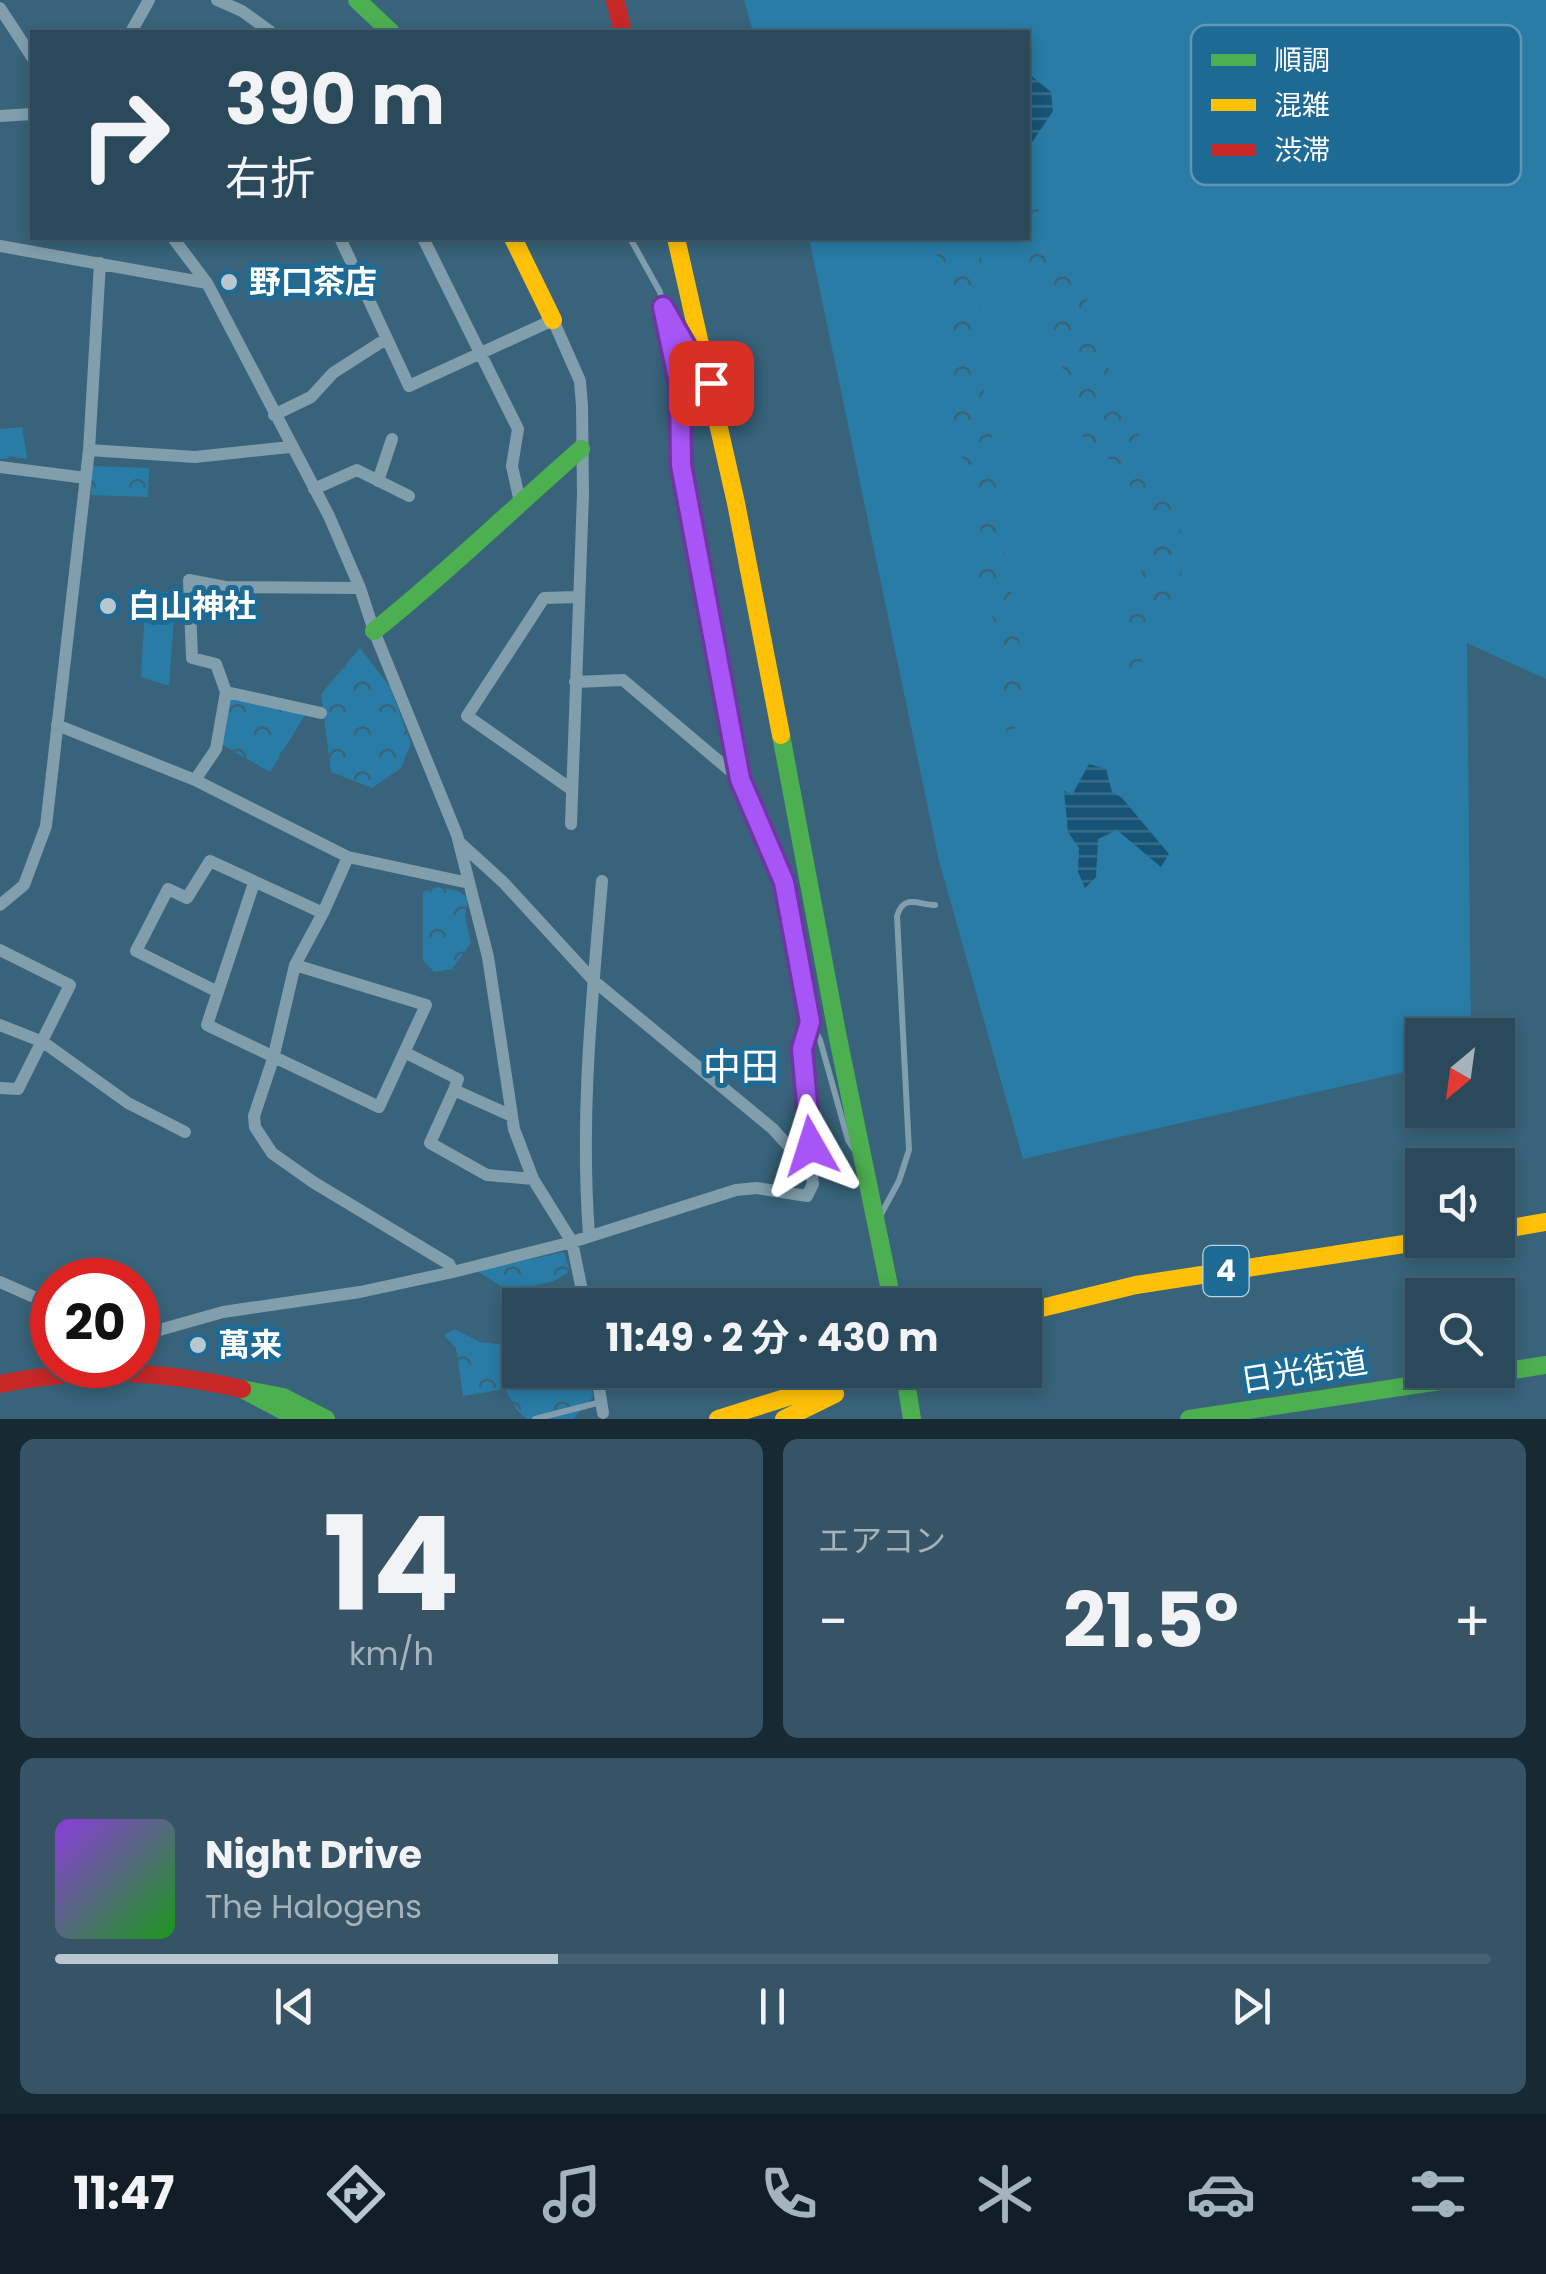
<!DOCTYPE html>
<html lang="ja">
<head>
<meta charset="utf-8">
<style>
	body { margin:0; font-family:Poppins,"Noto Sans JP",sans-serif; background:#365465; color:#f1f3f6; height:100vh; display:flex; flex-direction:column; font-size:38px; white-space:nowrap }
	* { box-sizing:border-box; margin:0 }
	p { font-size:32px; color:#a5b3bb }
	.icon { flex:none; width:55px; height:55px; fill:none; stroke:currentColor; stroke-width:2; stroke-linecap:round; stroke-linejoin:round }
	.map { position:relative; height:1419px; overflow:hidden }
	.details { display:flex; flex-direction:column; gap:20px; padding:20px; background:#172933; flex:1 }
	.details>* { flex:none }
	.hud { position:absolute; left:30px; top:30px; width:1000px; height:210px; border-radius:0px; box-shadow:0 5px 15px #0003,0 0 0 2px #466272; background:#2a4a5c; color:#f1f3f6; overflow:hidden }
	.needle { width:65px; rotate:209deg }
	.controls { position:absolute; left:1405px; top:1018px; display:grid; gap:20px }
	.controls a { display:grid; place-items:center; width:110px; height:110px; border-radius:0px; background:#2a4a5c; box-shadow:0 5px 15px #0003,0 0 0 2px #466272; font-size:50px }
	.speed { position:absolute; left:30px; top:1258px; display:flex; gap:20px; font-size:50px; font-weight:700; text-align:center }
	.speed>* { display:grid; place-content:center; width:130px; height:130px; border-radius:50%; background:#2a4a5c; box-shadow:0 5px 15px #0003,0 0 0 2px #466272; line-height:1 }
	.speed .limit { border:15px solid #d22; background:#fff; color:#111 }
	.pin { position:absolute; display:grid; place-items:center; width:85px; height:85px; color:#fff; margin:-42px; border-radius:20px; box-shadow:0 5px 15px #0006 }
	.me { position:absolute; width:110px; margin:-55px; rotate:354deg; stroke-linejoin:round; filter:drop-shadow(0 0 8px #0008) }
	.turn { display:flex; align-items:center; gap:35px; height:210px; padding:0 30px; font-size:45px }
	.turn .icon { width:130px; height:130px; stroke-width:2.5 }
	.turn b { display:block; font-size:70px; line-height:85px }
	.big { font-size:75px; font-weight:700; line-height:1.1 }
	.details .tile { flex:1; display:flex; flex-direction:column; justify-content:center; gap:15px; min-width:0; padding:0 35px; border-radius:15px; background:#365465 }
	.details .dial { align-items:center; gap:0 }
	.dial b { font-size:130px; line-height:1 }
	.song { display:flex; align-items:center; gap:30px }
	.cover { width:120px; height:120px; border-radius:15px; background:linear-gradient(135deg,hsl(270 70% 55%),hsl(120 70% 35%)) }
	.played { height:10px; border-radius:5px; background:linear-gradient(90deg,#b9c8d0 35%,#466272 35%) }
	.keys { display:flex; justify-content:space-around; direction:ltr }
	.heat { display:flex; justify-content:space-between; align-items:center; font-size:55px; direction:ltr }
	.details .tiles { flex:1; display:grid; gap:20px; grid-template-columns:1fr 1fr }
	.tile:last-child { grid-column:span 2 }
	.trip { position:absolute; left:502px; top:1288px; width:540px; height:100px; border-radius:0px; background:#2a4a5c; box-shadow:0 5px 15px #0003,0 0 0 2px #466272; font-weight:700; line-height:100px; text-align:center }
	.tabs { display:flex; height:160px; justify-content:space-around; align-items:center; background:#111e25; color:#a5b3bb }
	.tabs .icon { width:70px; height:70px }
	.tabs .selected { color:#b9c8d0 }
	.tabs b { font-size:45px; color:#f1f3f6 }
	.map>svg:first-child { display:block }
</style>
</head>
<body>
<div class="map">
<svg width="1546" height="1419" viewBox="0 0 1546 1419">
	<defs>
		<pattern id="forest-crowns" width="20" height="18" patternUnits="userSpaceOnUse" patternTransform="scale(2.5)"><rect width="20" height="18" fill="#287ca6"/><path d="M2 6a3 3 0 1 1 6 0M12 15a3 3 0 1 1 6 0" fill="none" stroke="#3a6479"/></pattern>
		<pattern id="water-rules" width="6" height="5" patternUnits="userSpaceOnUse" patternTransform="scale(2.5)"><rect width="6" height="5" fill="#165374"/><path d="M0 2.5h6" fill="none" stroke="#396d89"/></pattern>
	</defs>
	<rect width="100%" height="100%" fill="#38637a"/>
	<path fill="#287ca6" d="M744,0H1546V679L1467,643L1471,1035H1422V1068L1023,1159L939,861L809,238H1028V32H753Z
		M146,592H176L169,686L141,677Z"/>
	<path fill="url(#forest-crowns)" d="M1028,147L1045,243L1081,270L1093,328L1120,398L1167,491L1189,556L1124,703L1117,674L1124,630L1155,524L1118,467L1080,434L1064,393L1061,352L1040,283L1006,238H1028Z
		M933,238H975L983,264L976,347L998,469L1000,525L1030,708L1007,739L994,621L975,574L981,525L979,475L949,444V315Z
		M22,427L27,458L0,459V429Z
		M92,466L149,468L148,497L91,495Z
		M360,648L390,687L411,744L401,768L372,788L331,772L321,694Z
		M231,697L305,715L270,772L221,744Z
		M438,887L458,891L468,898L465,917L471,943L452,969L434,972L423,960V892Z
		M564,1252L570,1271L554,1281L511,1292L477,1271Z
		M520,1319V1370H588L593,1397L573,1419H527L517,1410L505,1389L463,1396L456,1348L444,1335L455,1329L480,1342L512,1346Z"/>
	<path fill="url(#water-rules)" d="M1028,73L1051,92L1053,111L1031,144L1028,143Z
		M1089,764L1106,769L1112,792L1122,798L1169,854L1161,867L1117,830L1098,839L1096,877L1085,888L1078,872L1079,848L1068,832L1064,791L1072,795Z"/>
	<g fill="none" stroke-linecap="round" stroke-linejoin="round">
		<path stroke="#819ead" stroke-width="6" d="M630,238L660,292L663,307L703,374
			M663,307L680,388L681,465L740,779L784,882L811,1022L820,1040L848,1140L854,1149
			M808,1166L812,1160L811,1146L802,1049L811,1022
			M879,1218L899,1181L909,1150L897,916C904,893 919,905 935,905
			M535,1419L601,1402"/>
		<path stroke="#819ead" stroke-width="12" d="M217,0L242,11L271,32
			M0,8L32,57
			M131,32L149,0
			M0,116L32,114
			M173,238L207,283L329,516L360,588L374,631L457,835L488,957L514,1129L533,1179L572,1242L585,1305
			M340,238L409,386L553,320L580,381L582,406L583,494L571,824
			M423,238L518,429L512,466L520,502
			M0,246L207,283
			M274,415L311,397L333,373L386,339
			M89,450L195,457L290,447
			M0,467L86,478
			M378,481L392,439
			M314,489L357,470L409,496
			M575,682L623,680L740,779
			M321,713L226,692L216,664L192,658L189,580L225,587L360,588
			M57,725L195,780L348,857L469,883
			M195,780L216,749L226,692
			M571,789L467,716L544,598L578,597
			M348,857L323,913L295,965L273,1059L254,1116L255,1127L272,1153L313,1182L449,1264L453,1272
			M254,883L207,1025L379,1107L426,1005L295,965
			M0,905L24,885L46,826L89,450L100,263
			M0,950L70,985L18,1089L0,1088
			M218,992L136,951L168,889L187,898L210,861L323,913
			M0,1025L43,1042L128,1103L185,1132
			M406,1053L458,1079L454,1090
			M512,1116L454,1090L430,1143L487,1175L533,1179
			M589,1235C580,1114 592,1001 602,881
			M0,1282L52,1305
			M138,1336L223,1312L360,1292L453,1272L572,1242L736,1190L757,1188L807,1196L813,1184L811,1171L773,1129L594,981L503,882L459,842
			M596,1370L603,1413"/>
		<path stroke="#4caf50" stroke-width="18" d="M357,0L391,32
			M374,631C446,574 512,509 581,449
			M781,735L838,1038L893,1305
			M904,1370L912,1419
			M299,1419L242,1389L283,1397L326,1419
			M1189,1419L1546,1365"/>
		<path stroke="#ffc107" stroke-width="18" d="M513,238L553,320
			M676,238L736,503L781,735
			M1498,1230L1546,1222
			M1025,1312L1136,1285L1430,1240
			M718,1419L873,1370
			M784,1419L835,1394"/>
		<path stroke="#c62828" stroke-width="18" d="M615,0L623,32
			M0,1384C83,1367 159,1370 242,1389"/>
	</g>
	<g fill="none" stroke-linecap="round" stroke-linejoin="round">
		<g stroke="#6d37a1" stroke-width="25">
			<path id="route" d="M711,383L698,368L663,307L680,388L681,465L740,779L784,882L810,1022L802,1049L811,1146"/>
		</g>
		<use href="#route" stroke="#a855f7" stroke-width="18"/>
	</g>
	<g fill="#b9c8d0" stroke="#1d6b95" stroke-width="4">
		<circle cx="229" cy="282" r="10"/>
		<circle cx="108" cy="606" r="10"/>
		<circle cx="198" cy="1345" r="10"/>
	</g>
	<g text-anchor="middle" stroke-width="10" stroke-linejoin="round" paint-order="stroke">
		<rect fill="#1d6b95" stroke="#bbd3df" stroke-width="2.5" x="1203.5" y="1246" width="45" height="50" rx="8"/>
		<g font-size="30" font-weight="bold" fill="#fff">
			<text x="1226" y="1281">4</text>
		</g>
		<g font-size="32" font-weight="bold" fill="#fff" stroke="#1d6b95" text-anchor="start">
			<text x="249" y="293">野口茶店</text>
			<text x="128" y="617">白山神社</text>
			<text x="218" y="1356">萬来</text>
		</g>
		<g font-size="32" fill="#fff" stroke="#1d6b95">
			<text transform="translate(1304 1371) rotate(-9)" y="11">日光街道</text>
		</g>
		<g font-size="38" fill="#fff" stroke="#1d6b95">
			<text x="741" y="1080">中田</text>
		</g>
	</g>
	<rect x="1191" y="25" width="330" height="160" rx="15" fill="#1d6b95" stroke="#6197b5" stroke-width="2.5"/>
	<rect x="1211" y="54" width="45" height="12" fill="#4caf50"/>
	<rect x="1211" y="99" width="45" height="12" fill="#ffc107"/>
	<rect x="1211" y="144" width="45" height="12" fill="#c62828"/>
	<g font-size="28" fill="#fff">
		<text x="1274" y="70">順調</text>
		<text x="1274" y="115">混雑</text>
		<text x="1274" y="160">渋滞</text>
	</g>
</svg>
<div class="controls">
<a><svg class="needle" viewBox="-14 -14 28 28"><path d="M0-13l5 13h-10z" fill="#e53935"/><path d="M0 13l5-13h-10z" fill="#a5b3bb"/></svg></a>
<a><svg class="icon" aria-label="sound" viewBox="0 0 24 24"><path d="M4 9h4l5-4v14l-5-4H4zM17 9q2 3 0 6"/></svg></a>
<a><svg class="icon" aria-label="search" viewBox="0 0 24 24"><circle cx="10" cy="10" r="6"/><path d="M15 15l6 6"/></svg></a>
</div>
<div class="speed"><div class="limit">20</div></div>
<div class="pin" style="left:711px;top:383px;background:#d93025"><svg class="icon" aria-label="arrive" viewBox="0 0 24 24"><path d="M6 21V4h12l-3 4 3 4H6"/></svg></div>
<svg class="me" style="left:811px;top:1146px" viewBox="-20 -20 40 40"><path d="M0-17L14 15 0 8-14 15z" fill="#a855f7" stroke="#fff" stroke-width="4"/></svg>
<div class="trip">11:49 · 2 分 · 430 m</div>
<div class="hud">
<div class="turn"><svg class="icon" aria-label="right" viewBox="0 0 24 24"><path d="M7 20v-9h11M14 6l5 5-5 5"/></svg><div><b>390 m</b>右折</div></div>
</div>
</div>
<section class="details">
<div class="tiles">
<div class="tile dial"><b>14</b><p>km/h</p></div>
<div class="tile"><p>エアコン</p>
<div class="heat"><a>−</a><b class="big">21.5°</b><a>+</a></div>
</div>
<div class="tile">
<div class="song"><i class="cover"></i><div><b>Night Drive</b><p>The Halogens</p></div></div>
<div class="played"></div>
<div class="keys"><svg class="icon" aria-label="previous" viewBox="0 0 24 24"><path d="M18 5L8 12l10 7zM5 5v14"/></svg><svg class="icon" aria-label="pause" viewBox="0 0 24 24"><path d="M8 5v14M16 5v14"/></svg><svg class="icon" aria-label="next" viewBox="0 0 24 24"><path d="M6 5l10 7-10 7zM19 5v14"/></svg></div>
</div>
</div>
</section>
<nav class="tabs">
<b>11:47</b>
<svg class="icon selected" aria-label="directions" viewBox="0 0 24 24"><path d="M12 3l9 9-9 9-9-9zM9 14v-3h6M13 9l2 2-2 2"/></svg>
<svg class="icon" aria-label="music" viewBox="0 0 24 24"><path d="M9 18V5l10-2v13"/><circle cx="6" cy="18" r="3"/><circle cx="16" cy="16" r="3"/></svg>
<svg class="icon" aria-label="phone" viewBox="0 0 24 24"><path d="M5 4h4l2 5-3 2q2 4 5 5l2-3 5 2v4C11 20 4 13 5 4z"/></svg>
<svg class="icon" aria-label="climate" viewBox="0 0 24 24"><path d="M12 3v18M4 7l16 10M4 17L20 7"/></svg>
<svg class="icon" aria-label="car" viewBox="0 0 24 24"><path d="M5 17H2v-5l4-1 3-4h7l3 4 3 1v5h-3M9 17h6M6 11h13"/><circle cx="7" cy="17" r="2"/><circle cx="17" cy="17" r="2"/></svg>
<svg class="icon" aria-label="filters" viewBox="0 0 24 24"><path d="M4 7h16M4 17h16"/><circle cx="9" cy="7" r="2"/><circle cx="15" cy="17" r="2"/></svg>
</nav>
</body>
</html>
